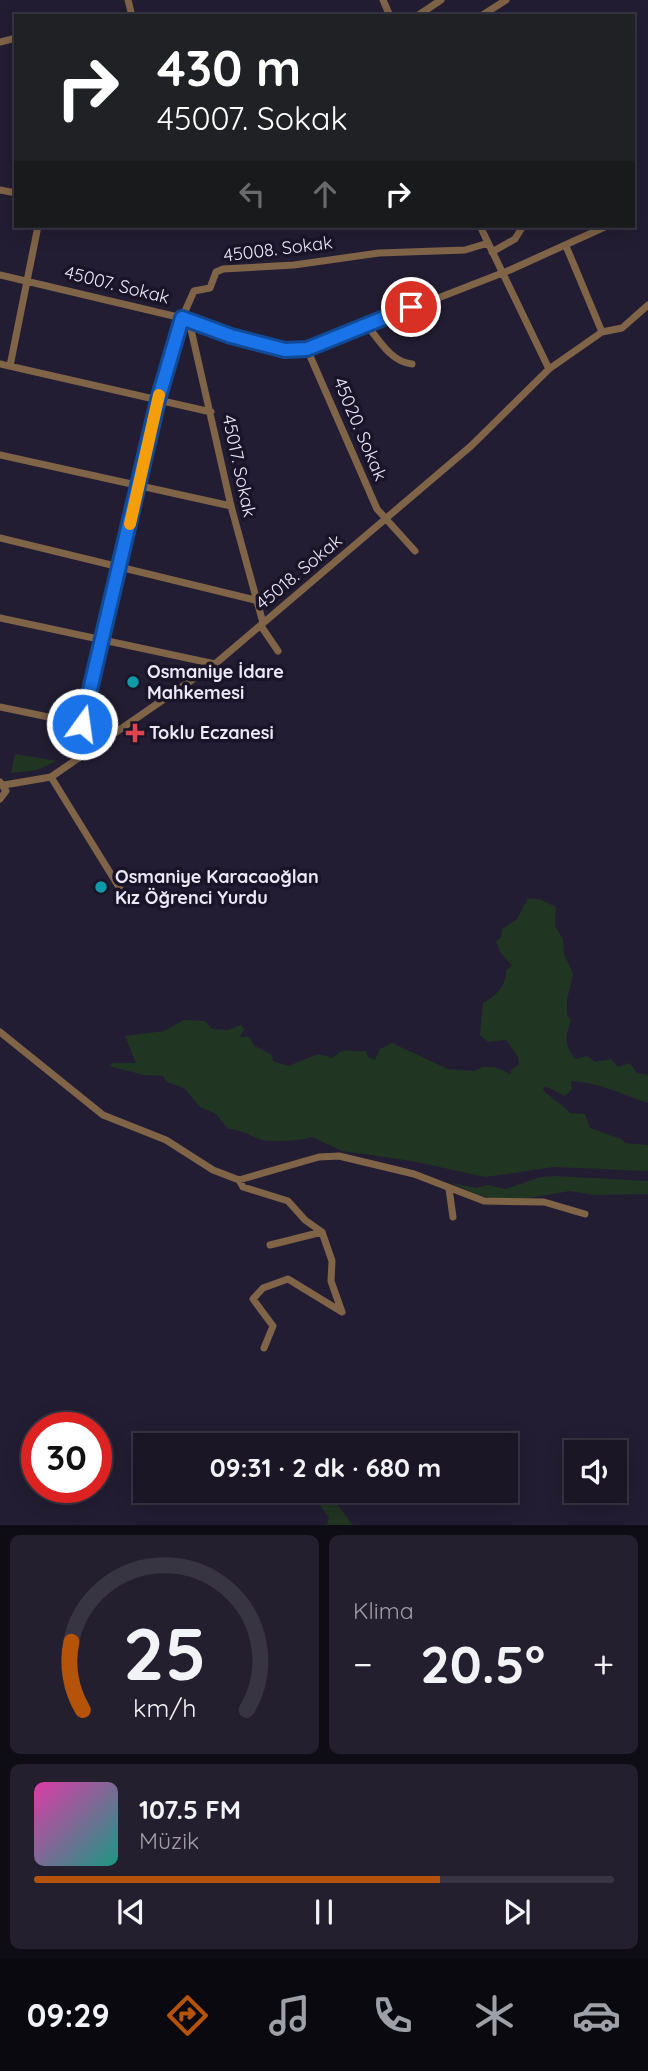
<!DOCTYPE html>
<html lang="tr">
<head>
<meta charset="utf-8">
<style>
	body { margin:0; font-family:Quicksand,sans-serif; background:#231f2e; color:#f1f3f6; height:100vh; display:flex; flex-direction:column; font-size:26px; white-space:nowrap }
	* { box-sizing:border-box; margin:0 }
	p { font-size:23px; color:#9f9fa7 }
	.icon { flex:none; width:38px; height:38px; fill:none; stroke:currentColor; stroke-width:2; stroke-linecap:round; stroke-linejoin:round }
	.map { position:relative; height:1525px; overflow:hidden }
	.sheet { display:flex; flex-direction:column; gap:10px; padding:10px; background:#0e0c15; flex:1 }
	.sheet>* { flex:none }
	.banner { position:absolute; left:14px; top:14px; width:621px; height:214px; border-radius:0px; box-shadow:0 4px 18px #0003,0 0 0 2px #383543; background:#202124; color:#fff; overflow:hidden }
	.fabs { position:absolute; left:564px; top:1440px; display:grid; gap:14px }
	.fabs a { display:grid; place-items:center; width:63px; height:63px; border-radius:0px; background:#1a1626; box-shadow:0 4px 18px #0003,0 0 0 2px #383543; font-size:35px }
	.speed { position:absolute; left:21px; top:1412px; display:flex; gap:14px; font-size:35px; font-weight:700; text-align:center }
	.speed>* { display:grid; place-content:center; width:91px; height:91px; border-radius:50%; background:#1a1626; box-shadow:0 4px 18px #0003,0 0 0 2px #383543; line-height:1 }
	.speed .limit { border:10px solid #d22; background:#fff; color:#111 }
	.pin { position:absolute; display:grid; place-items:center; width:60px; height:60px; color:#fff; margin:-30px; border:4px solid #fff; border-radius:50%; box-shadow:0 2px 7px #0007 }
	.me { position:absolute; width:77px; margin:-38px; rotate:14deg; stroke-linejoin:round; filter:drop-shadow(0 0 5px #0008) }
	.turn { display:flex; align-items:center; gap:24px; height:147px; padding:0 28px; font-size:32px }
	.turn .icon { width:91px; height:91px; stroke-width:2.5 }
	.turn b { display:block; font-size:49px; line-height:60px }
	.lanes { display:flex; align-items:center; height:66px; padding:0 28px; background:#0003; justify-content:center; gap:35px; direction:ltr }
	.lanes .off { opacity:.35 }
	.big { font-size:52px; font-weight:700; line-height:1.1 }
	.sheet .tile { flex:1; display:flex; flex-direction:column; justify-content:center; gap:10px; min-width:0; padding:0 24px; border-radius:10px; background:#231f2e }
	.sheet .dial { align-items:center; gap:0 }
	.dial svg { height:182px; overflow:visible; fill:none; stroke:#383543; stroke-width:7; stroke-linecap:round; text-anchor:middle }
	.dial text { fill:#f1f3f6; stroke:none }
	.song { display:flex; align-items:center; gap:21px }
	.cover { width:84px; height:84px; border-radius:10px; background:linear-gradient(135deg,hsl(320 70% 55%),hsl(170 70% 35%)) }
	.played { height:7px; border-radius:4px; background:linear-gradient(90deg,#b45309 70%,#383543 70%) }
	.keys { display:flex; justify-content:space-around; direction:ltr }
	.heat { display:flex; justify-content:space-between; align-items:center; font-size:38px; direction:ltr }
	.sheet .tiles { flex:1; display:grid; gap:10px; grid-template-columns:1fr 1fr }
	.tile:last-child { grid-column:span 2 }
	.trip { position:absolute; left:133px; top:1433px; width:385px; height:70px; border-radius:0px; background:#1a1626; box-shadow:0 4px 18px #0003,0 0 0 2px #383543; font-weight:700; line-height:70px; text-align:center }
	.menu { display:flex; height:112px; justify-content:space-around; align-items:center; background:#0a090f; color:#9f9fa7 }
	.menu .icon { width:49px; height:49px }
	.menu .on { color:#b45309 }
	.menu b { font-size:32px; color:#f1f3f6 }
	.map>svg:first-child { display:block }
</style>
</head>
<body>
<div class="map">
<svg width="648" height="1525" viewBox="0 0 648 1525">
	<rect width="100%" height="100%" fill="#231d33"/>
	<path fill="#213523" d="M15,754L57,761L37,770L11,773Z
		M528,898L539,899L556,907L555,926L563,939L564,954L573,974L567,1000V1014L571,1021C564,1038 565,1045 575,1059L587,1056L595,1062L611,1059L618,1067L630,1063L637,1073L648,1075V1103C623,1095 598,1082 571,1081L572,1089L565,1096L545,1086L543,1090C552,1099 561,1103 570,1113L585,1114L590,1128L621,1139L625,1143L648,1145V1171L554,1167L485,1177L412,1161L342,1151L312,1137C299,1141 270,1143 259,1139C249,1135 240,1129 228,1129L216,1114L200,1107L184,1088L167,1082L163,1076L144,1075L109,1066L113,1063H136L125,1036L164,1031L184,1020L205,1021L212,1029L228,1030L241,1025L244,1029L240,1037H249L255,1046L272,1055L273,1061L288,1066L318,1054L333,1058C346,1044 351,1054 366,1051L368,1057L375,1060L380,1049L392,1043L448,1069L473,1071L483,1067H494L511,1074V1070L519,1064L518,1057L506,1040L488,1042L480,1035L483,1003C495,997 507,985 506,970L512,966L500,952L496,941L501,938L502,929L517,919Z
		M555,1176L648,1181V1194L593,1195L570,1191L512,1201L480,1196L452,1183L476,1188L488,1185L506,1189L541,1177Z
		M310,1491H336V1503L353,1525H327L329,1518Z"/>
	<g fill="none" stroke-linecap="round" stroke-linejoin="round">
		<path stroke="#806448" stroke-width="7" d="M128,0L132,16
			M383,0L390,16
			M417,16L441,0
			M481,16L506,0
			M0,42L16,38
			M0,190L16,193
			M480,226L549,369
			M566,246L602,332
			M492,252L515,239L523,226
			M0,275L182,318L285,350L307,349L510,270L607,226
			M185,321L190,325L231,506L263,623
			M367,325C379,340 391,362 412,364
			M307,349L377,509L415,551
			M0,364L211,412
			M10,366L38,226
			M0,455L231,506
			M0,538L255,600
			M0,618L215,664
			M261,626L278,651
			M0,707L82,724
			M85,754L82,724L158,400L182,318L194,291L210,288L216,272L223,269L294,265L379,253L465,250L488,243
			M51,777L122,892
			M0,782L6,791L0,799
			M4,785L51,777L215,664L471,446L549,369L602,332L622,328L648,305
			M0,1032L103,1115L166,1140L213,1170L239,1180L243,1187L288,1201L305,1220L322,1232L332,1261L331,1281L342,1312L288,1279L263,1288L253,1299L273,1326L264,1348
			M239,1180L319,1157L339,1156L414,1174L484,1201L544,1202L585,1214
			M449,1189L453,1217
			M270,1245L322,1232"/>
	</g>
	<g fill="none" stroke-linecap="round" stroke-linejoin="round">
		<g stroke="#114b97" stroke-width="18">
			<path id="route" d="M82,724L158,400L182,318L231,336L285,350L307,349L411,307"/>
		</g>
		<use href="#route" stroke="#1a73e8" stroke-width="12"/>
		<path stroke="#f59e0b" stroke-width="12" d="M130,524L159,395"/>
	</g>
	<g fill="#0f9aa8" stroke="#1a1429" stroke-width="2.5">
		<circle cx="133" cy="682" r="7"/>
		<circle cx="101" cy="887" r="7"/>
	</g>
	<path fill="#e0444e" stroke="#1a1429" stroke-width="2.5" d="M131.5 722.5h7v7h7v7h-7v7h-7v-7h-7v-7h7z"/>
	<g text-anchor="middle" stroke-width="7" stroke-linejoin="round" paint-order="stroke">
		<g font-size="18" fill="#ebe8f7" stroke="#1a1429">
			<text transform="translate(278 249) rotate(-7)" y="6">45008. Sokak</text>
			<text transform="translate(117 285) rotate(14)" y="6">45007. Sokak</text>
			<text transform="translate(360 429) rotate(67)" y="6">45020. Sokak</text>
			<text transform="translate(239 466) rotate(78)" y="6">45017. Sokak</text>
			<text transform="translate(299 572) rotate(-40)" y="6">45018. Sokak</text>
		</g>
		<g font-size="18" font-weight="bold" fill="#ebe8f7" stroke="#1a1429" text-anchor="start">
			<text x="147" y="678">Osmaniye İdare<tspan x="147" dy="21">Mahkemesi</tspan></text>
			<text x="149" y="739">Toklu Eczanesi</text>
			<text x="115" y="883">Osmaniye Karacaoğlan<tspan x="115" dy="21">Kız Öğrenci Yurdu</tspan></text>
		</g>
	</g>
</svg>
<div class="fabs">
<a><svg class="icon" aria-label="sound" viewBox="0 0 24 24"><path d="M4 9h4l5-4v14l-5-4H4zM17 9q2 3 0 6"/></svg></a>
</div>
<div class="speed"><div class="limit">30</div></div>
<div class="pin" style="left:411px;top:307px;background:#d93025"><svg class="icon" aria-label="arrive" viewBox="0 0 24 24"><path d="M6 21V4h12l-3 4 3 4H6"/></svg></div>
<svg class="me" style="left:82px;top:724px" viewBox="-20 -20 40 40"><circle r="17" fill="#1a73e8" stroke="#fff" stroke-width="3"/><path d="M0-11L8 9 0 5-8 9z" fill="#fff"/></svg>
<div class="trip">09:31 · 2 dk · 680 m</div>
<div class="banner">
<div class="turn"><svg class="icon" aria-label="right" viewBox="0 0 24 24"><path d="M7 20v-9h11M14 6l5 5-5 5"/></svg><div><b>430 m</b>45007. Sokak</div></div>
<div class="lanes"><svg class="icon off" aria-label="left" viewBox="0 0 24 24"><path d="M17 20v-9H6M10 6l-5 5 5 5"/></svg><svg class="icon off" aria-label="ahead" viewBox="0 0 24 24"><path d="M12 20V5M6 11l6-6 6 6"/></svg><svg class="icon" aria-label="right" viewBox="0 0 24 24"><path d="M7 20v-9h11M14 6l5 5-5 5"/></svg></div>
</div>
</div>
<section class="sheet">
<div class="tiles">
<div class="tile dial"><svg viewBox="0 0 100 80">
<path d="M14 69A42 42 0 1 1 86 69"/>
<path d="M14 69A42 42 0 0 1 9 39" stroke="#b45309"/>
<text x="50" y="56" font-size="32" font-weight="700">25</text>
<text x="50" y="72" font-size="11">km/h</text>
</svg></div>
<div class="tile"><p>Klima</p>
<div class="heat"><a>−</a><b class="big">20.5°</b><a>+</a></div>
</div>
<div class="tile">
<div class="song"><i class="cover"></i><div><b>107.5 FM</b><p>Müzik</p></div></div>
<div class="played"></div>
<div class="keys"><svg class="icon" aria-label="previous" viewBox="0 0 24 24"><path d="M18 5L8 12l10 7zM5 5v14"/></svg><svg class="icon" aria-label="pause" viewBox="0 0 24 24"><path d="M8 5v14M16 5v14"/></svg><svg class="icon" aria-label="next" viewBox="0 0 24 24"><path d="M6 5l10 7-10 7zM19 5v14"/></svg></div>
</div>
</div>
</section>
<nav class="menu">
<b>09:29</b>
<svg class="icon on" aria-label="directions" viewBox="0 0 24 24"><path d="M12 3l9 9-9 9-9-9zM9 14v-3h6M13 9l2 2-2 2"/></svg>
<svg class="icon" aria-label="music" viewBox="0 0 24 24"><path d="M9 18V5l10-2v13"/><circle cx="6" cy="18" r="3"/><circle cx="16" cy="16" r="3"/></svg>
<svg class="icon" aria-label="phone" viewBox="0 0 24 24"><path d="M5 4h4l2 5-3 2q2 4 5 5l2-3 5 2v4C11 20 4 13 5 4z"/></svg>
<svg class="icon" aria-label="climate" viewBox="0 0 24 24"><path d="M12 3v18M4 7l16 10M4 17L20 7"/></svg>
<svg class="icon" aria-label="car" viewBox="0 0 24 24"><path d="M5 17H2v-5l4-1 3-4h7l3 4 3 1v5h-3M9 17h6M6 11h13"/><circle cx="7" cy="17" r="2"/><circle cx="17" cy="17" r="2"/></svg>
</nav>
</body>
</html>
